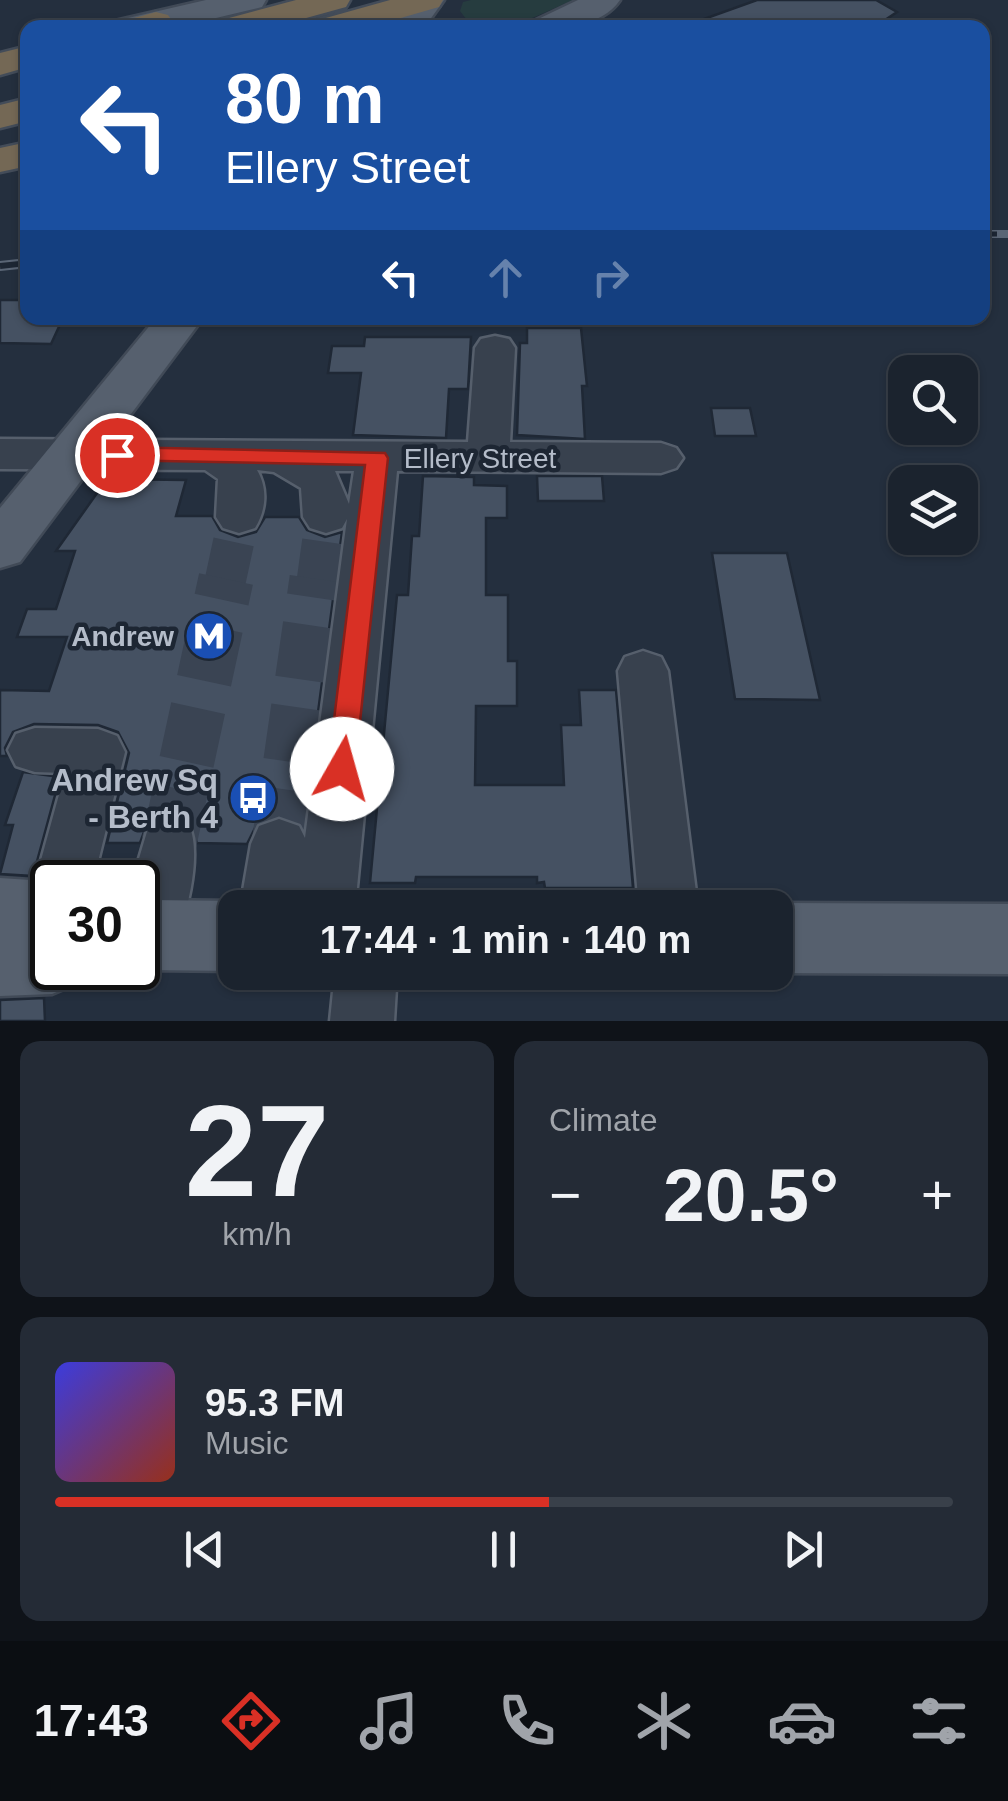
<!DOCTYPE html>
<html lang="en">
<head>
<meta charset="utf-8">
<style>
	body { margin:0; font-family:Helvetica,sans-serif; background:#242b36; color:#f1f3f6; height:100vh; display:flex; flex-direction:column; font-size:38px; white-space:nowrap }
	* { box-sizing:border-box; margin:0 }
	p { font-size:32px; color:#a0a4aa }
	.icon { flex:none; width:55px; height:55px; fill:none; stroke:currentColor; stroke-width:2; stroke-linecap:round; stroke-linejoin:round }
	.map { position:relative; height:1021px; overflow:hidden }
	.side { display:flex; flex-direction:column; gap:20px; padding:20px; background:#0f1319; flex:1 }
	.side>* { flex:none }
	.guide { position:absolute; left:20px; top:20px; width:970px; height:305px; border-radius:20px; box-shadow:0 2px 8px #0004,0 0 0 2px #39404a; background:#1a4fa0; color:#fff; overflow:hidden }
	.tools { position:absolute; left:888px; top:355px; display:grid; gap:20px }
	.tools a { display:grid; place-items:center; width:90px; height:90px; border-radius:20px; background:#1b232e; box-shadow:0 2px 8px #0004,0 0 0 2px #39404a; font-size:50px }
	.speed { position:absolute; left:30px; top:860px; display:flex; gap:20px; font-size:50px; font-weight:700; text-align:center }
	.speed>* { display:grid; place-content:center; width:130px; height:130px; border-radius:50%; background:#1b232e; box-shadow:0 2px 8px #0004,0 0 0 2px #39404a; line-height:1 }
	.speed .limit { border:5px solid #111; border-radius:15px; background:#fff; color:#111 }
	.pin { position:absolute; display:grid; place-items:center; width:85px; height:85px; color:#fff; margin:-42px; border:5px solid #fff; border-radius:50%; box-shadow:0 2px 10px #0007 }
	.me { position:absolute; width:110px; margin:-55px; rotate:7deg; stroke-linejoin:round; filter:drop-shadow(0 0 8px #0008) }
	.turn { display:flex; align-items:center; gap:35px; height:210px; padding:0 40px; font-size:45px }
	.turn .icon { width:130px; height:130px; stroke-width:2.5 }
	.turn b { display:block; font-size:70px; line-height:85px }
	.lanes { display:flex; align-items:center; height:95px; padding:0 40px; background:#0003; justify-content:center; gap:50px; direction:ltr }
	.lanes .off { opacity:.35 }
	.big { font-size:75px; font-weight:700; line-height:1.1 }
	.side .card { flex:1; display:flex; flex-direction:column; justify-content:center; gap:15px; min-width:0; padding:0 35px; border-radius:20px; background:#242b36 }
	.side .dial { align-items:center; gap:0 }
	.dial b { font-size:130px; line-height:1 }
	.song { display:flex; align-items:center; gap:30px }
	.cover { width:120px; height:120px; border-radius:15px; background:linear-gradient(135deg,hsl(240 70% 55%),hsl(10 70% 35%)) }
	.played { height:10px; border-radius:5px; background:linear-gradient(90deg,#d93025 55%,#39404a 55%) }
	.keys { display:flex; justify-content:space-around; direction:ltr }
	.heat { display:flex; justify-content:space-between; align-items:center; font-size:55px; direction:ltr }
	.side .tiles { flex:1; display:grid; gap:20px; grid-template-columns:1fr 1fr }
	.card:last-child { grid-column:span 2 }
	.trip { position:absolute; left:218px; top:890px; width:575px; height:100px; border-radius:20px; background:#1b232e; box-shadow:0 2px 8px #0004,0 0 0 2px #39404a; font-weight:700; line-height:100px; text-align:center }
	.tabs { display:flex; height:160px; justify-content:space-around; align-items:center; background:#0b0e12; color:#a0a4aa }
	.tabs .icon { width:70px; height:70px }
	.tabs .on { color:#d93025 }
	.tabs b { font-size:45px; color:#f1f3f6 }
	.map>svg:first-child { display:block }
</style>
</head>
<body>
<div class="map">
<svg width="1008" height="1021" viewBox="0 0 1008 1021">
	<rect width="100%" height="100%" fill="#242f3e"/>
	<path fill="#263c3f" d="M471,0H573L512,27L470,24L460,11L463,2Z"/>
	<path fill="#455162" stroke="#1f2835" stroke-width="2.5" d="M757,0H876L897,12L873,28L691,27L690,24Z
		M0,300H28V318H63L51,344L0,343Z
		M527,328H581L587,386H582L585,439L517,435L520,343H527Z
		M365,337H471L468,389H449L446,438L353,435L361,373H328L332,346H364Z
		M711,408H750L756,436H715Z
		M423,476L474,477V485L507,486V518H486V595H508V661H517V706H476L475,785H564L561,725H581L579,690H616L633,888H545L544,882L537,883V877H416L415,883H370L397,595H408L412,536H419Z
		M537,476H602L604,501H538Z
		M107,479L186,480L176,516H212L220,530L238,537L256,532L265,517H299L307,530L325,537L342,532L303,825L278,815L258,822L247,844L197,843L190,821L168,814L148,821L140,843H107L129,753L118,732L98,725L34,724L13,732L5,748L7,756H0V690L49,691L67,637H17L27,609H56L75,551H56Z
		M712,553H787L820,700L735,699Z
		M23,772L60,777L33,876L0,874L13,825H5Z
		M44,998L45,1021H0V1000Z"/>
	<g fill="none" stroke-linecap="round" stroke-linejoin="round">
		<path stroke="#3a4453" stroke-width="41" stroke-dasharray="41 20" stroke-linecap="butt" d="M225,582L239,517
			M317,582L326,517"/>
		<path stroke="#3a4453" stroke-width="55" stroke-dasharray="55 28" stroke-linecap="butt" d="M169,843L226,579
			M279,844L317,579"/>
		<g stroke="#565f6c" stroke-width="5">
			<path id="minor" d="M495,336L509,339L515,348L510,442L661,443L676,448L683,458L676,468L661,473L397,471L355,908H240L251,844L259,826L279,819L299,826L305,838L347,519L342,528L326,533L310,528L303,517L301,488L274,472L257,470C268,489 266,510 255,528L239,533L223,528L216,517L218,479L205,470L0,469V439L468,442L475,348L481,339ZM335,471H354L349,504Z
				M643,651L661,657L668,671L698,908H639L618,671L625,657Z
				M35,728L98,729L117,736L125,752L93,882H52V904L43,901L35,882L65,773L35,772L16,766L8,750L16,734Z
				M169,818L189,825C203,856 185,923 171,955L150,963L138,958V882H132L149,825Z
				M335,972H397L394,1021H330Z"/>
		</g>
		<g stroke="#414a57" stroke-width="5">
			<path id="major" d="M206,0H266L262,7L174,28H110L115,21Z
				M411,0H444L424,28H389Z
				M578,0H620C601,28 559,28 529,28L534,21Z
				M156,318H203L20,562L0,568V508Z
				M0,878L60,882H52V968H85L78,983L52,994L0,996Z
				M150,900L235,901L251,908H235V971L150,970L138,974L122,968H138V904Z
				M775,903L1008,904V974L775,973V908H764Z"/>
		</g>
		<g stroke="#434c59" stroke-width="5">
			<path id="highway" d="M296,0H350L346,7L270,28H213L218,21Z
				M390,0H443L439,7L366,28H310L315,21Z
				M156,12L168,15L173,22L169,28H118L123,21Z
				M28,46V67L0,75V53Z
				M28,98V121L0,128V105Z
				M28,142V166L0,172V148Z"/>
		</g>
		<use href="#minor" fill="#38414e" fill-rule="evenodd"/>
		<use href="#major" fill="#56606e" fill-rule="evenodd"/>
		<use href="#highway" fill="#746855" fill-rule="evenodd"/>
		<g stroke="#5a6575" stroke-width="8">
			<path id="rail-far1" d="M982,234H1008"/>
		</g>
		<g stroke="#5a6575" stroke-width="10">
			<path id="rail" d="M0,266L28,263"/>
		</g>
		<use href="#rail-far1" stroke="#1d2633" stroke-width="5" stroke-dasharray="15" stroke-linecap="butt"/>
		<use href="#rail" stroke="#1d2633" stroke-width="6" stroke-dasharray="20" stroke-linecap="butt"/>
	</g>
	<path fill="#d93025" stroke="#8d1f18" stroke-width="2.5" d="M117,447L385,453L388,458L355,769L351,777L342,780L332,777L328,769L365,465L109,460L106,455Z"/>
	<defs>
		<g id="metro-disc" transform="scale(2.5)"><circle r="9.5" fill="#1a4fb4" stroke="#1d2633"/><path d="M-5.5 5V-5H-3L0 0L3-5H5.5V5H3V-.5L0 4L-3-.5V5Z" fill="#fff"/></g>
		<g id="bus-disc" transform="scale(2.5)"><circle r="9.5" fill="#1a4fb4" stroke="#1d2633"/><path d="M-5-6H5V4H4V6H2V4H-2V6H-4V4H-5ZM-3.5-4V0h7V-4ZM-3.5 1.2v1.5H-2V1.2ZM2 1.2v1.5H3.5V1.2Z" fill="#fff"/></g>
	</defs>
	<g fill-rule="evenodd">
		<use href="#metro-disc" x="209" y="636"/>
		<use href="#bus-disc" x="253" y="798"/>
	</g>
	<g text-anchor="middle" stroke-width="9" stroke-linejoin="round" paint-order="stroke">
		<g font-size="28" fill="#b4bcc9" stroke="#1d2633">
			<text x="480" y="468">Ellery Street</text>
		</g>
		<g font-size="28" font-weight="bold" fill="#b4bcc9" stroke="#1d2633" text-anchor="end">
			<text x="174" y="646">Andrew</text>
		</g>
		<g font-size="32" font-weight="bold" fill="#b4bcc9" stroke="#1d2633" text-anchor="end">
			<text x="218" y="791">Andrew Sq<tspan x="218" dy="37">- Berth 4</tspan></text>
		</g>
	</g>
</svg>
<div class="tools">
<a><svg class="icon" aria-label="search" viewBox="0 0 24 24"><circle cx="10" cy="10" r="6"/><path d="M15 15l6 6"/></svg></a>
<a><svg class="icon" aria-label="layers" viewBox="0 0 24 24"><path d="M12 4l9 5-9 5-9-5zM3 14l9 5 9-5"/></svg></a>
</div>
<div class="speed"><div class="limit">30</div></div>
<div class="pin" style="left:117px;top:455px;background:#d93025"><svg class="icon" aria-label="arrive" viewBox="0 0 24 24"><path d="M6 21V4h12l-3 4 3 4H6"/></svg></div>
<svg class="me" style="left:342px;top:769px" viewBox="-20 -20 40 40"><circle r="19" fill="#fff"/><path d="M0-13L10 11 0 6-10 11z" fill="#d93025"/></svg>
<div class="trip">17:44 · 1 min · 140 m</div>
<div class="guide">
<div class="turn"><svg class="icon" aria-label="left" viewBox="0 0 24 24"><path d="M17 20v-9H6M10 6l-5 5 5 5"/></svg><div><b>80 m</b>Ellery Street</div></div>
<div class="lanes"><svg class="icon" aria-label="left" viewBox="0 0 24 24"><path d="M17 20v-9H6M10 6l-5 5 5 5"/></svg><svg class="icon off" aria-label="ahead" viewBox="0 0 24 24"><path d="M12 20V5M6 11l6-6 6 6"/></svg><svg class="icon off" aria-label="right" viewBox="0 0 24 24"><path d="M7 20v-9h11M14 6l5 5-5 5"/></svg></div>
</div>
</div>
<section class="side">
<div class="tiles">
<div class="card dial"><b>27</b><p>km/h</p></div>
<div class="card"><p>Climate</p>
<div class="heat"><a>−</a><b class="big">20.5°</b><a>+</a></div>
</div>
<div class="card">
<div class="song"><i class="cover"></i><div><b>95.3 FM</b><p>Music</p></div></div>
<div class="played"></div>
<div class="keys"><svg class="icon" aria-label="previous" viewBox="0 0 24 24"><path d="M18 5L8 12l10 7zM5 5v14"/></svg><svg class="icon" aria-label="pause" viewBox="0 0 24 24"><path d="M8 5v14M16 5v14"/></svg><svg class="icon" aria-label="next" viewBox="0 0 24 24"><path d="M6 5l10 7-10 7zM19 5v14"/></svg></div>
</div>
</div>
</section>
<nav class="tabs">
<b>17:43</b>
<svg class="icon on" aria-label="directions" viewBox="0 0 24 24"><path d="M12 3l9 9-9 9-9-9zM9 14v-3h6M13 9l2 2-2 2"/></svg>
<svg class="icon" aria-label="music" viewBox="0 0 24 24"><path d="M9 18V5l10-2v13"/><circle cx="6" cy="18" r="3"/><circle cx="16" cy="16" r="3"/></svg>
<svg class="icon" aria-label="phone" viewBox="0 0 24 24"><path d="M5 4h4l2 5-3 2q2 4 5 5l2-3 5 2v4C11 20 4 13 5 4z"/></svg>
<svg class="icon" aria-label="climate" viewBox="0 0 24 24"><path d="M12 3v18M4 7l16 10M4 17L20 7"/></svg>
<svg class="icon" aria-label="car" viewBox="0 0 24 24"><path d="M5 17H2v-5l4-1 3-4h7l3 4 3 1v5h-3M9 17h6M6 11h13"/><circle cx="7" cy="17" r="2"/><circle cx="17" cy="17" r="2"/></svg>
<svg class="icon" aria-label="filters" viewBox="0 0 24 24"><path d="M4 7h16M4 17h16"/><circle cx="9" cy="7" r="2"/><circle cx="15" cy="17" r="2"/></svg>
</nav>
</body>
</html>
